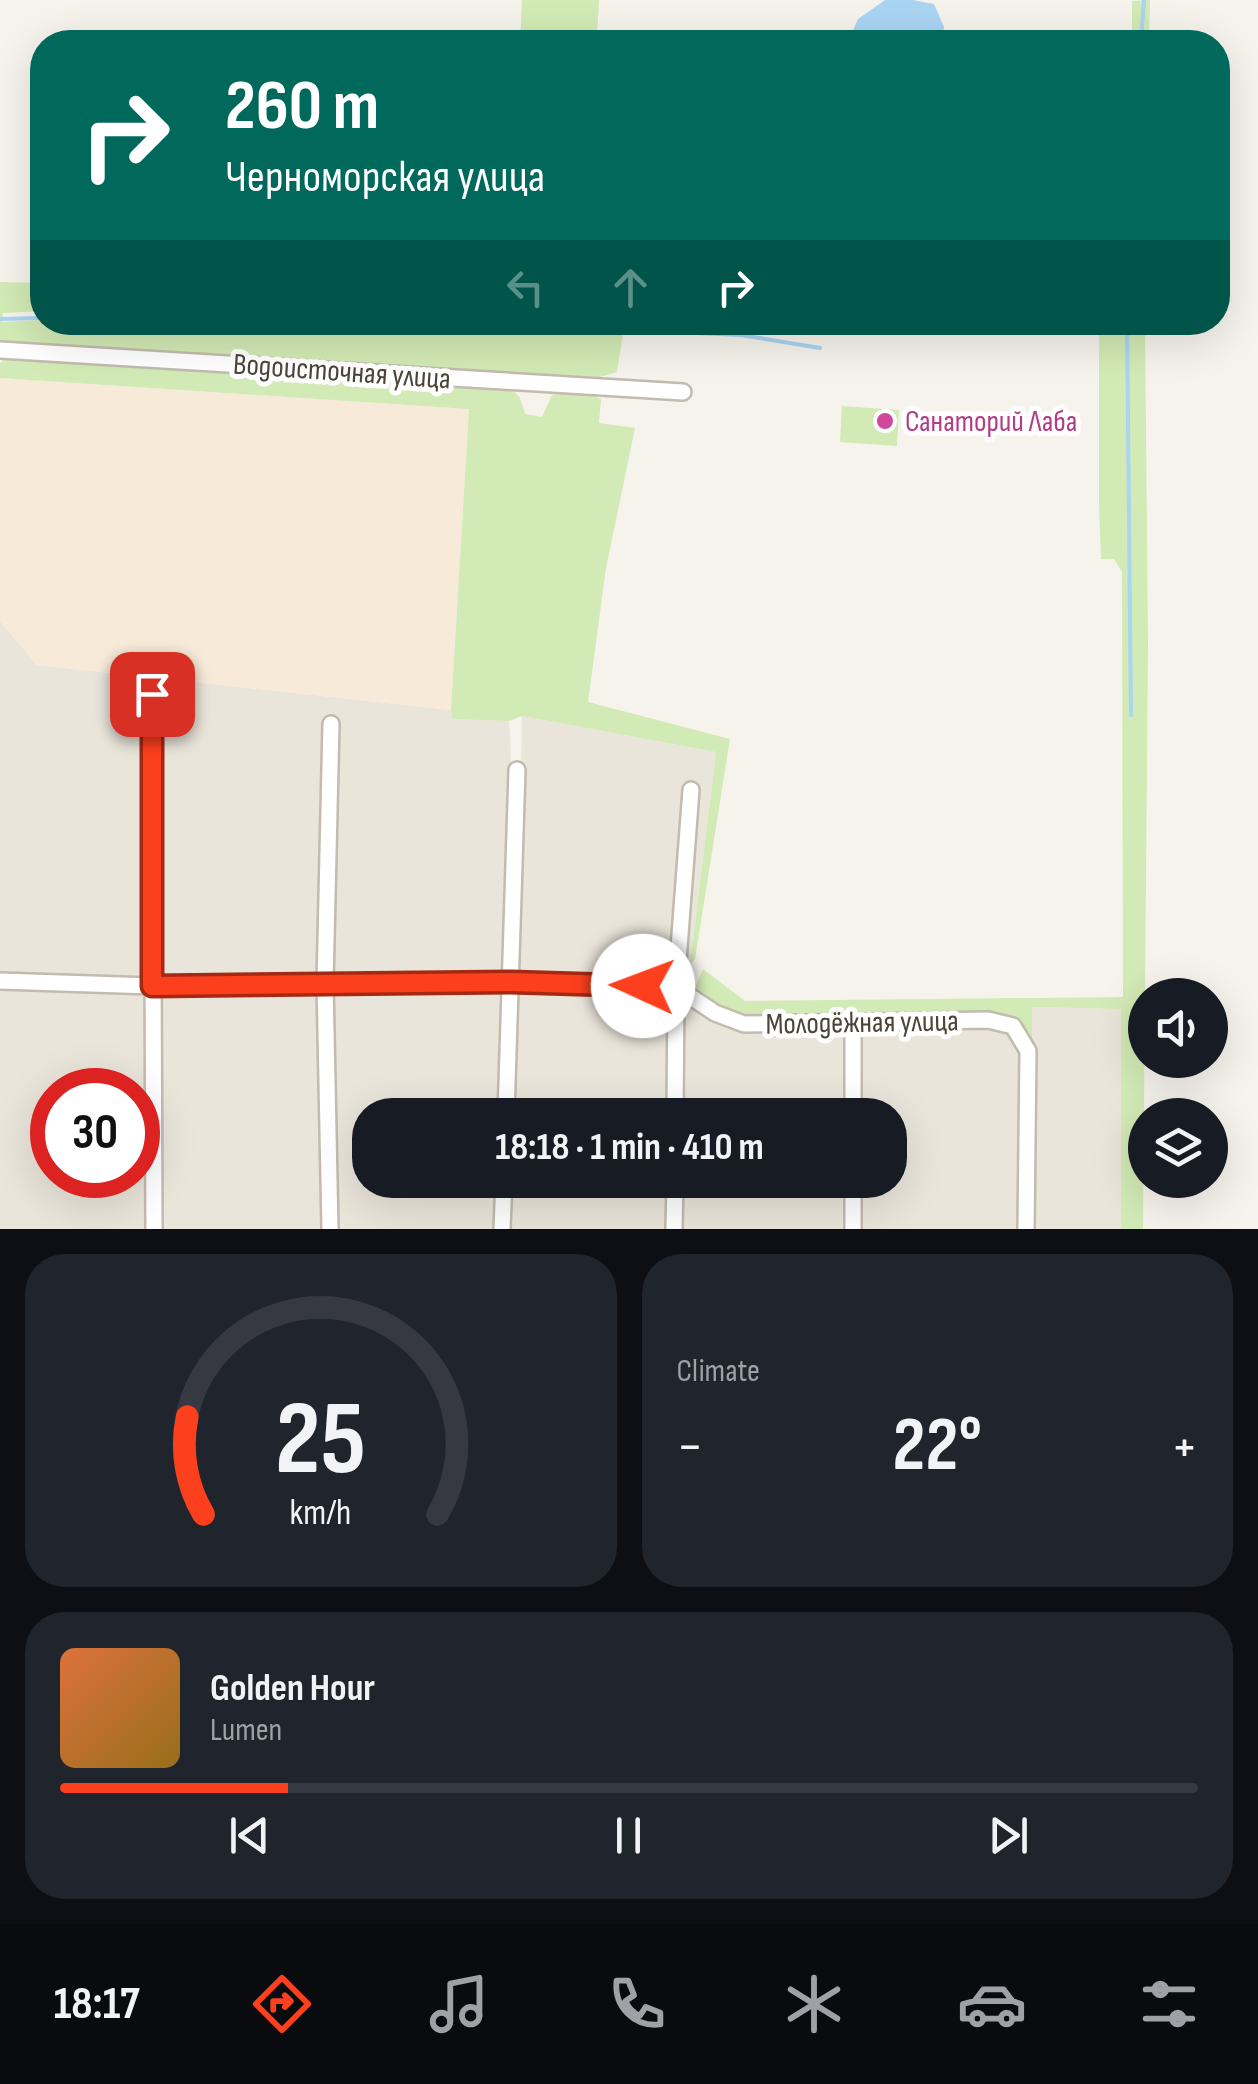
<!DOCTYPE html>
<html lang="en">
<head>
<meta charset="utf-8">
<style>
	body { margin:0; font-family:"Sofia Sans Condensed",sans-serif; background:#20242c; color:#f1f3f6; height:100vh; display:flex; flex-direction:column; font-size:38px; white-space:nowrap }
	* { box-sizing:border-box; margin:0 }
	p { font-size:32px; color:#9ea1a6 }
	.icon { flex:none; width:55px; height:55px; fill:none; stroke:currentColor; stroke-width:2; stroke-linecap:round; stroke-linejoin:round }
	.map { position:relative; height:1229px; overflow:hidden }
	.panel { display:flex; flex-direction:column; gap:25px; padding:25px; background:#0d0f14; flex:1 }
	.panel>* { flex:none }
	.banner { position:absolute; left:30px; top:30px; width:1200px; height:305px; border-radius:40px; box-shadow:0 10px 40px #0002; background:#00695c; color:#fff; overflow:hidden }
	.tools { position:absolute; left:1128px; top:978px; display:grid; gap:20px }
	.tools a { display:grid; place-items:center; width:100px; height:100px; border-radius:50%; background:#171b24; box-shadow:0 10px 40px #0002; font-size:50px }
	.speed { position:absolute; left:30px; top:1068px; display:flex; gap:20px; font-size:50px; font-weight:700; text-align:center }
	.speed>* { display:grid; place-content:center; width:130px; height:130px; border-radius:50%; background:#171b24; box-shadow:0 10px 40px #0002; line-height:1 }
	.speed .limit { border:15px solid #d22; background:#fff; color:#111 }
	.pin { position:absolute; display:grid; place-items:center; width:85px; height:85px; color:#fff; margin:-42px; border-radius:20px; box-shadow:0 5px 15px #0006 }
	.me { position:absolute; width:110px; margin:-55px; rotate:272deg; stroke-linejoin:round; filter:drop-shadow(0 0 8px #0008) }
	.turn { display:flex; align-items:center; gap:35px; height:210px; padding:0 30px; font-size:45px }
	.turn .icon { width:130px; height:130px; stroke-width:2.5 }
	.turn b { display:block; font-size:70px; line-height:85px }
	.lanes { display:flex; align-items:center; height:95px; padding:0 30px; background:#0003; justify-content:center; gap:50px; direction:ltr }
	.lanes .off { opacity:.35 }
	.big { font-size:75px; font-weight:700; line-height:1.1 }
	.panel .card { flex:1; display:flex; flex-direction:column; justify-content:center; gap:15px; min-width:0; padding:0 35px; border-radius:40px; background:#20242c }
	.panel .dial { align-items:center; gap:0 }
	.dial svg { height:260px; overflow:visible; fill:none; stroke:#363941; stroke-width:7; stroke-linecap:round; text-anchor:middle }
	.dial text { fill:#f1f3f6; stroke:none }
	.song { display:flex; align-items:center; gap:30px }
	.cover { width:120px; height:120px; border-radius:15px; background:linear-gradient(135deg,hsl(20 70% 55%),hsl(40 70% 35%)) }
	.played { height:10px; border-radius:5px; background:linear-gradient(90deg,#fc3f1d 20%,#363941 20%) }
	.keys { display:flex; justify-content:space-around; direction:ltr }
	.heat { display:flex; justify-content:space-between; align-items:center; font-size:55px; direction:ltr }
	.panel .tiles { flex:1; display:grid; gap:25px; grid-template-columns:1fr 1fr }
	.card:last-child { grid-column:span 2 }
	.trip { position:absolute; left:352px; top:1098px; width:555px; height:100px; border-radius:40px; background:#171b24; box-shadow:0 10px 40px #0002; font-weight:700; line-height:100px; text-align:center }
	.tabs { display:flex; height:160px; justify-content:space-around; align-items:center; background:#090b0e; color:#9ea1a6 }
	.tabs .icon { width:70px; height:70px }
	.tabs .current { color:#fc3f1d }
	.tabs b { font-size:45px; color:#f1f3f6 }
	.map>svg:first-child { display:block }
</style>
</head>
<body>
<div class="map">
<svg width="1258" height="1229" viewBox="0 0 1258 1229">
	<rect width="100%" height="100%" fill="#f6f3ec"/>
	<path fill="#eae5da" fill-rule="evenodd" d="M0,621L37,665L451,710L454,719L509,721L512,775L503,976L327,974L336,715L326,719L321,973L145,978L0,977Z
		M522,716L716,752L690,964L667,978L518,975Z
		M0,985L145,989L149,1229H0ZM52,1090H138V1175H52Z
		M655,990L849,1029L846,1115H370V1180H843V1200L857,1180H890V1115H857L858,1027L989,1026L1011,1032L1019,1053L1020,1229H159L157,991Z
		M1032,1007L1121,1009V1229H1031Z"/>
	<path fill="#f7ead8" d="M0,378L469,409L451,710L37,665L0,621Z"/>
	<path fill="#d2eab5" d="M522,0H599L597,35L621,36L645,42H520Z
		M1150,0L1149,42H1132V1Z
		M0,282L42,283V311L3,313L2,322L42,320V322H120L150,326L623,334L617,372L600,377L406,368L0,345Z
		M1099,323H1145L1148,644L1143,1229H1121V1009L1032,1007V1039C1019,1022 1008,1016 986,1015L744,1018L697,997L696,985L703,969L745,1001L1123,997L1122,572L1114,559H1101L1099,505Z
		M7,357L512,389L520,398L525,414L542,417L552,395C567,391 587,392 601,399L599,423L635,428L606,568L588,702L730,739L695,959L690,964L716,752L522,716L509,721L453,719L451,710L469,409L0,378V363Z
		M842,406L899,410L897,446L840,442Z"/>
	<path fill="#a9d4f2" d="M885,0H913L934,4L944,27L942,42H848L858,19Z"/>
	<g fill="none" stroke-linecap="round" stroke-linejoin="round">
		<path stroke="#a9d4f2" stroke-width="4" d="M1141,42L1144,0
			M0,319L42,318
			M141,322L651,331L741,335L820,348
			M1127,322L1131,715"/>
		<g stroke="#c2bbae" stroke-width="20">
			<path id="minor" d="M0,350L683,392
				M152,694L154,1229
				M0,981L152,986L511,981L676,987L715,1013L744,1024L988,1020L1013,1026L1028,1051L1026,1229
				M853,1022V1115
				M506,1115L517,770
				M675,1115L676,987L691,790
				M853,1180V1229
				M330,1229L325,983L331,724
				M502,1229L504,1180
				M674,1229L675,1180"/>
		</g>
		<use href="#minor" stroke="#fff" stroke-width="15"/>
	</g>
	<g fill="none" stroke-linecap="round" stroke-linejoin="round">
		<g stroke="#a42913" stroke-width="25">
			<path id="route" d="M152,694V986L511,982L643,986"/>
		</g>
		<use href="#route" stroke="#fc3f1d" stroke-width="18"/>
	</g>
	<circle fill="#d1479c" stroke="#fff" stroke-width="4" cx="885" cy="421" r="10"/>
	<g text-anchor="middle" stroke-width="10" stroke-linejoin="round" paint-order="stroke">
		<g font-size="30" fill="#4b4439" stroke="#fff">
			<text transform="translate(342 371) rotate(4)" y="10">Водоисточная улица</text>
			<text transform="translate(862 1022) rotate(-1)" y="10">Молодёжная улица</text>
		</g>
		<g font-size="30" fill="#b23c85" stroke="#fff" text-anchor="start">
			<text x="905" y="431">Санаторий Лаба</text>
		</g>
	</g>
</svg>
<div class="tools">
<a><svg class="icon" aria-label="sound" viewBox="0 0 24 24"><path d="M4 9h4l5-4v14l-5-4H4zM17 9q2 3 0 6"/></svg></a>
<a><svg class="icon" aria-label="layers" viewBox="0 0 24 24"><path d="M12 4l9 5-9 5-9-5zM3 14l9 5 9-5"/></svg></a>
</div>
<div class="speed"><div class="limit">30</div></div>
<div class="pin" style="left:152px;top:694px;background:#d93025"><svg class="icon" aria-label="arrive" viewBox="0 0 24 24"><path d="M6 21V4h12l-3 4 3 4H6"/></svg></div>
<svg class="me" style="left:643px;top:986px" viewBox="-20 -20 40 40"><circle r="19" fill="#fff"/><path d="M0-13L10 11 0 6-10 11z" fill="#fc3f1d"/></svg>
<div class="trip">18:18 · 1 min · 410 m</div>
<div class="banner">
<div class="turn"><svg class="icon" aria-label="right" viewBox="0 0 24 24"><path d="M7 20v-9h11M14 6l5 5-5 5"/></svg><div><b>260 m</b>Черноморская улица</div></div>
<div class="lanes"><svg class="icon off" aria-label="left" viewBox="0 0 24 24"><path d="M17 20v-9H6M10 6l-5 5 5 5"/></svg><svg class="icon off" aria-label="ahead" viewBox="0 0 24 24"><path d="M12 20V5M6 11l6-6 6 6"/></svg><svg class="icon" aria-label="right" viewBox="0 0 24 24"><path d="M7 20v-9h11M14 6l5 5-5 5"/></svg></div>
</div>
</div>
<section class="panel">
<div class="tiles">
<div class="card dial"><svg viewBox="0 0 100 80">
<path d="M14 69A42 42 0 1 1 86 69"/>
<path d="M14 69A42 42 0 0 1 9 39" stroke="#fc3f1d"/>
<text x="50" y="56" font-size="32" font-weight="700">25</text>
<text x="50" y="72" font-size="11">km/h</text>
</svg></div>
<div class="card"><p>Climate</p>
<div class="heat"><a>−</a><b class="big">22°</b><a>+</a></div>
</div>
<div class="card">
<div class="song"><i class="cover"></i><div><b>Golden Hour</b><p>Lumen</p></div></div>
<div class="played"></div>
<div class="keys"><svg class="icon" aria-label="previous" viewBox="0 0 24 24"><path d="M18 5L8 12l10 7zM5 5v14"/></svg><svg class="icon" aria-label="pause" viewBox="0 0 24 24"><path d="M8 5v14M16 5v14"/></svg><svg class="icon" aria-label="next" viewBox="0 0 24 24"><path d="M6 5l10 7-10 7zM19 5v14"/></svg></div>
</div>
</div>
</section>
<nav class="tabs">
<b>18:17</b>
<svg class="icon current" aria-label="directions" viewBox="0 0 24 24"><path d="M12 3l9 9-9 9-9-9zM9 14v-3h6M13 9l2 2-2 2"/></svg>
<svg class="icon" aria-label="music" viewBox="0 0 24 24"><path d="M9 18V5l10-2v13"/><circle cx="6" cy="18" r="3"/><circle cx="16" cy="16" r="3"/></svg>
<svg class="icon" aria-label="phone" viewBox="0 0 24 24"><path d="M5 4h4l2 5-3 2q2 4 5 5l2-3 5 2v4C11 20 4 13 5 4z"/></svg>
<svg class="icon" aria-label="climate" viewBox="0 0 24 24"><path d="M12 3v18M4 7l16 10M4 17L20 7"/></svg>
<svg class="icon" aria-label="car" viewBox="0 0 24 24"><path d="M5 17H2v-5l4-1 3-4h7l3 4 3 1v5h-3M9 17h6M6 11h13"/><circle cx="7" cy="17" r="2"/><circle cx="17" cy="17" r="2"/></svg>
<svg class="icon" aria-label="filters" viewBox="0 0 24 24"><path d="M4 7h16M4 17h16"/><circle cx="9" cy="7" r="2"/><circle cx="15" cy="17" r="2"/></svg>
</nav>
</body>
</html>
